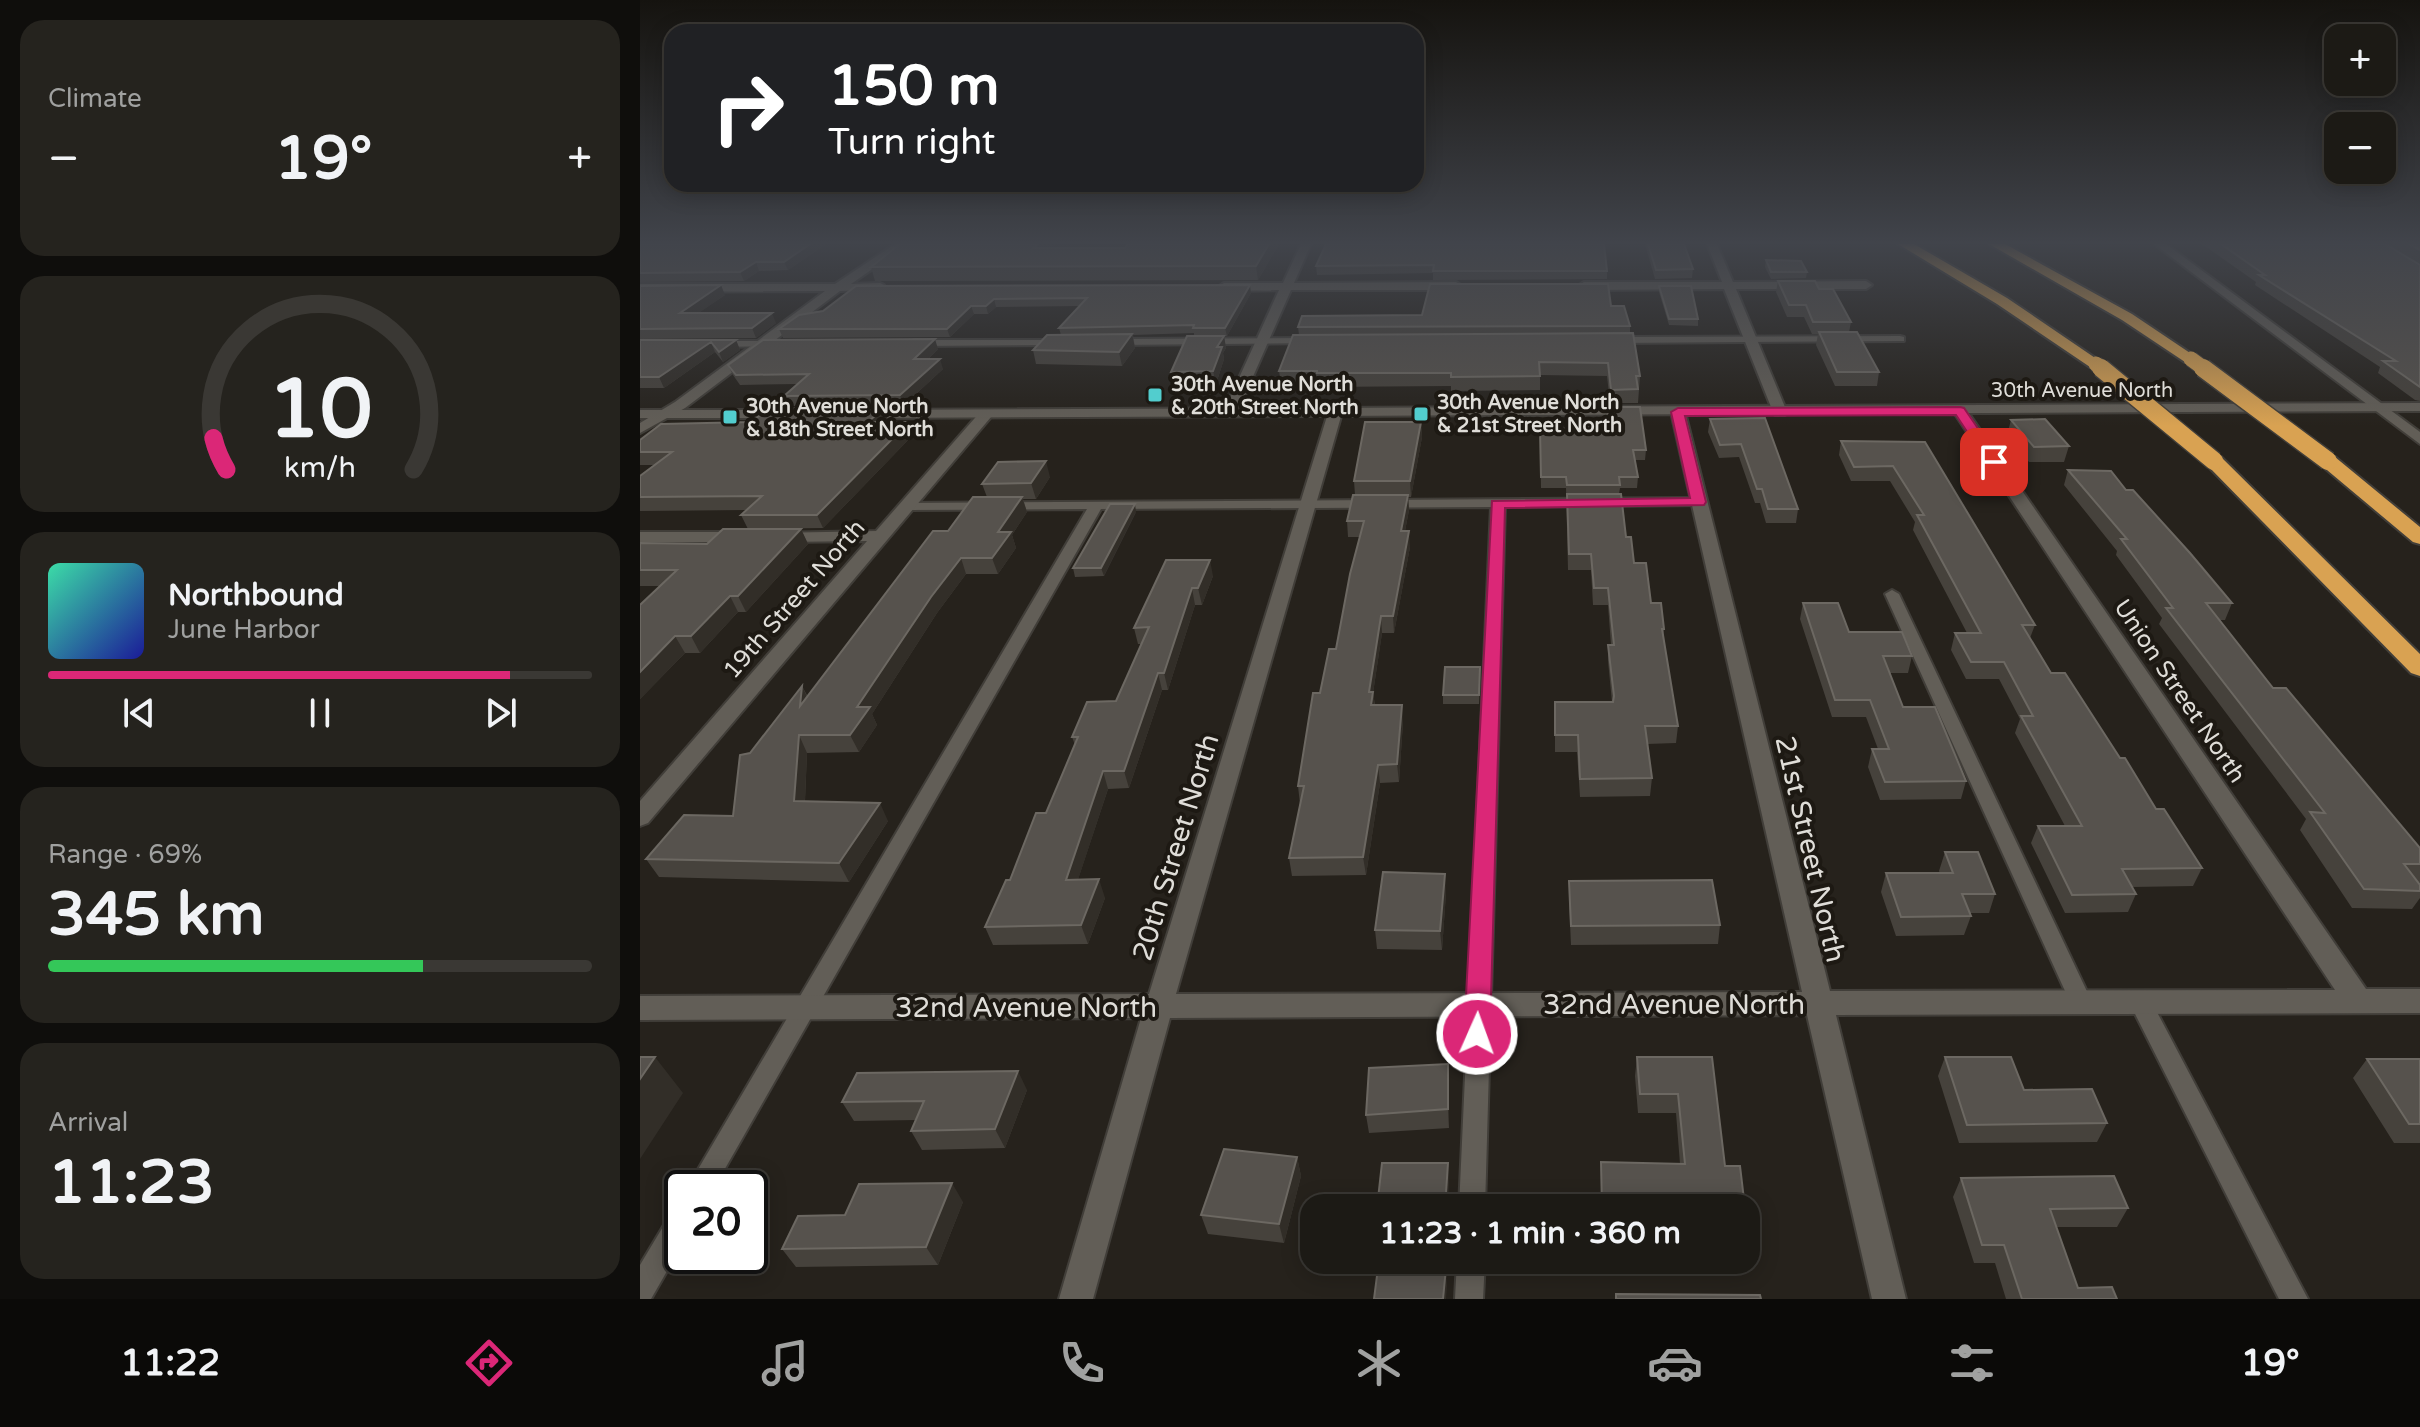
<!DOCTYPE html>
<html lang="en">
<head>
<meta charset="utf-8">
<style>
	body { margin:0; font-family:"Varela Round",sans-serif; background:#25231e; color:#f1f3f6; height:100vh; display:flex; flex-direction:column; font-size:30px; white-space:nowrap }
	* { box-sizing:border-box; margin:0 }
	p { font-size:26px; color:#a0a1a0 }
	.icon { flex:none; width:44px; height:44px; fill:none; stroke:currentColor; stroke-width:2; stroke-linecap:round; stroke-linejoin:round }
	.map { position:relative; flex:1; overflow:hidden }
	.sheet { display:flex; flex-direction:column; gap:20px; padding:20px; background:#0f0e0c; width:640px }
	.sheet>* { flex:none }
	.guide { position:absolute; left:24px; top:24px; width:760px; height:168px; border-radius:24px; box-shadow:0 4px 20px #0003,0 0 0 2px #3a3834; background:#202124; color:#fff; overflow:hidden }
	.buttons { position:absolute; left:1684px; top:24px; display:grid; gap:16px }
	.buttons a { display:grid; place-items:center; width:72px; height:72px; border-radius:16px; background:#1c1a15; box-shadow:0 4px 20px #0003,0 0 0 2px #3a3834; font-size:40px }
	.speed { position:absolute; left:24px; top:1170px; display:flex; gap:16px; font-size:40px; font-weight:700; text-align:center }
	.speed>* { display:grid; place-content:center; width:104px; height:104px; border-radius:50%; background:#1c1a15; box-shadow:0 4px 20px #0003,0 0 0 2px #3a3834; line-height:1 }
	.speed .limit { border:4px solid #111; border-radius:12px; background:#fff; color:#111 }
	.pin { position:absolute; display:grid; place-items:center; width:68px; height:68px; color:#fff; margin:-34px; border-radius:16px; box-shadow:0 4px 12px #0006 }
	.me { position:absolute; width:88px; margin:-44px; rotate:2deg; stroke-linejoin:round; filter:drop-shadow(0 0 6px #0008) }
	.turn { display:flex; align-items:center; gap:28px; height:168px; padding:0 32px; font-size:36px }
	.turn .icon { width:104px; height:104px; stroke-width:2.5 }
	.turn b { display:block; font-size:56px; line-height:68px }
	.big { font-size:60px; font-weight:800; line-height:1.1 }
	.sheet .tile { flex:1; display:flex; flex-direction:column; justify-content:center; gap:12px; min-width:0; padding:0 28px; border-radius:24px; background:#25231e }
	.sheet .dial { align-items:center; gap:0 }
	.dial svg { height:208px; overflow:visible; fill:none; stroke:#3a3834; stroke-width:7; stroke-linecap:round; text-anchor:middle }
	.dial text { fill:#f1f3f6; stroke:none }
	.song { display:flex; align-items:center; gap:24px }
	.cover { width:96px; height:96px; border-radius:12px; background:linear-gradient(135deg,hsl(160 70% 55%),hsl(240 70% 35%)) }
	.played { height:8px; border-radius:4px; background:linear-gradient(90deg,#db2777 85%,#3a3834 85%) }
	.keys { display:flex; justify-content:space-around; direction:ltr }
	.heat { display:flex; justify-content:space-between; align-items:center; font-size:44px; direction:ltr }
	.charge { height:12px; border-radius:6px; background:linear-gradient(90deg,#34c759 69%,#3a3834 0) }
	.trip { position:absolute; left:660px; top:1194px; width:460px; height:80px; border-radius:24px; background:#1c1a15; box-shadow:0 4px 20px #0003,0 0 0 2px #3a3834; font-weight:800; line-height:80px; text-align:center }
	.tabs { display:flex; height:128px; justify-content:space-around; align-items:center; background:#0b0a08; color:#a0a1a0 }
	.tabs .icon { width:56px; height:56px }
	.tabs .active { color:#db2777 }
	.tabs b { font-size:36px; color:#f1f3f6 }
	main { display:flex; flex:1; min-height:0 }
	.map>svg:first-child { display:block }
</style>
</head>
<body>
<main>
<section class="sheet">
<div class="tile"><p>Climate</p>
<div class="heat"><a>−</a><b class="big">19°</b><a>+</a></div>
</div>
<div class="tile dial"><svg viewBox="0 0 100 80">
<path d="M14 69A42 42 0 1 1 86 69"/>
<path d="M14 69A42 42 0 0 1 9 57" stroke="#db2777"/>
<text x="50" y="56" font-size="32" font-weight="700">10</text>
<text x="50" y="72" font-size="11">km/h</text>
</svg></div>
<div class="tile">
<div class="song"><i class="cover"></i><div><b>Northbound</b><p>June Harbor</p></div></div>
<div class="played"></div>
<div class="keys"><svg class="icon" aria-label="previous" viewBox="0 0 24 24"><path d="M18 5L8 12l10 7zM5 5v14"/></svg><svg class="icon" aria-label="pause" viewBox="0 0 24 24"><path d="M8 5v14M16 5v14"/></svg><svg class="icon" aria-label="next" viewBox="0 0 24 24"><path d="M6 5l10 7-10 7zM19 5v14"/></svg></div>
</div>
<div class="tile"><p>Range · 69%</p><b class="big">345 km</b><div class="charge"></div></div>
<div class="tile"><p>Arrival</p><b class="big">11:23</b></div>
</section>
<div class="map">
<svg width="1780" height="1299" viewBox="0 0 1780 1299">
	<rect width="100%" height="100%" fill="#26221c"/>
	<g fill="none" stroke-linecap="round" stroke-linejoin="round">
		<g stroke="#413e39" stroke-width="4">
			<path id="lane" d="M1260,336L1264,337V341L974,343L969,340L974,337Z
				M671,338L675,339V343L474,345L469,342L474,339Z
				M419,340L424,343L423,345L274,346L269,343L274,340Z
				M135,341L140,344L139,346L78,347L73,344L78,341Z
				M1059,498L1066,502L1064,505L865,507L845,1208H819L851,507L461,509L74,1188H47L447,509L268,510L261,506L263,503Z
				M1252,590L1259,594L1452,1002L1449,1009L1441,1011L1433,1009L1430,1002L1245,594Z
				M1500,993L1508,995L1668,1299H1639L1489,1002L1492,995Z
				M42,1206V1245L11,1299H0V1265L33,1210Z
				M817,1260H845L843,1299H815Z"/>
		</g>
		<g stroke="#413e39" stroke-width="4">
			<path id="street" d="M255,244H268L211,284L240,283L244,285V289L200,291L45,408L0,433V423L35,402L185,291L0,292V284H195Z
				M661,244H671L654,283L816,282L822,286L816,290H651L597,413L595,416H585L583,413L639,290L584,291L578,287L584,283H643Z
				M1067,244H1077L1093,282L1226,281L1232,285L1226,289H1096L1147,412L1145,415H1135L1133,412L1084,289L944,290L938,286L944,282H1082Z
				M1514,244H1526L1780,432V444Z
				M1320,407L1325,408L1726,989H1780V1013L1196,1015L1266,1299H1232L1167,1015L530,1018L453,1299H419L501,1018L0,1020V996L509,994L688,413L695,409L702,413L536,994L1162,992L1031,412L1038,408L1045,412L1190,991L1695,990L1313,411Z
				M346,410L351,411V417L8,823L0,826V801L227,541L140,542L134,541L131,537L134,533L236,531L341,411Z
				M0,532H100L109,537L100,542H0Z"/>
		</g>
		<g stroke="#413e39" stroke-width="4">
			<path id="secondary" d="M1780,403V411L220,418L213,414L220,410Z
				M0,410H148L155,414L148,418H0Z"/>
		</g>
		<g stroke="#413e39" stroke-width="4">
			<path id="highway" d="M1258,244H1274L1367,298L1464,364L1456,369L1450,367L1357,304Z
				M1349,244H1365L1492,314L1559,359L1557,362H1545L1482,320Z
				M1574,455L1581,457L1780,654V676L1771,673L1567,465L1565,461L1567,457Z
				M1688,455L1695,457L1780,527V544L1773,542L1681,465L1679,461L1681,457Z"/>
		</g>
		<use href="#lane" fill="#625e57" fill-rule="evenodd"/>
		<use href="#street" fill="#625e57" fill-rule="evenodd"/>
		<use href="#secondary" fill="#625e57" fill-rule="evenodd"/>
		<use href="#highway" fill="#d9a252" fill-rule="evenodd"/>
		<g stroke="#413e39" stroke-width="17" stroke-linecap="butt">
			<path id="highway-bridge-far1" d="M1551,359L1566,370
				M1456,364L1464,370"/>
		</g>
		<g stroke="#413e39" stroke-width="21" stroke-linecap="butt">
			<path id="highway-bridge" d="M1461,368L1574,461
				M1563,368L1688,461"/>
		</g>
		<use href="#highway-bridge-far1" stroke="#d9a252" stroke-width="15"/>
		<use href="#highway-bridge" stroke="#d9a252" stroke-width="18"/>
	</g>
	<path fill="#46423c" d="M0,244H186L148,270L119,271L104,281L0,282Z
		M260,244H416L412,248H485L488,244H639L618,280L235,281L231,267Z
		M686,244L967,271V279L793,280V273L677,275L676,266Z
		M1005,244H1044L1053,269L1052,278L1015,279Z
		M1562,244H1745L1780,265V401L1775,400L1738,373L1740,367L1615,285L1616,282Z
		M1746,244H1780V264Z
		M1126,260L1167,272L1166,278L1131,279L1125,267Z
		M1138,281L1179,289L1211,322L1209,332L1239,372L1237,386H1195L1176,345L1178,334H1172L1164,317H1147L1136,292Z
		M0,286L85,295L58,313L136,323L116,338L0,339Z
		M216,286L611,293L587,336H584L586,348L583,353L584,359L576,384L533,385L531,372L554,336V333L493,335L495,348L482,366L396,364L393,350L421,335L419,328L440,306L356,307L348,314H334L310,337L143,338L139,329L183,311Z
		M1019,286L1058,319V326L1029,325L1019,292Z
		M971,306L990,326V333L1000,376L998,403H970L967,376L900,375V390L811,391V386L678,387V384H641L639,371L659,335L658,327L782,315Z
		M0,340H96L100,350L83,362L75,352L24,388H0Z
		M298,349L288,359L303,369L263,406H149L144,396L157,384L100,385L93,375L88,365Z
		M972,407L1006,450L1005,460H995L998,477L997,488H980L979,494L986,537L994,563L1011,603L1024,629L1023,639L1038,726L1036,743L1007,744L1012,778L1010,796L940,797L937,752H915V702H972L968,661V645H971L968,605H953L951,570H928L926,488H901L900,429L973,427Z
		M1125,418L1158,509L1156,523H1126L1120,503H1115L1099,457L1079,458L1068,432L1070,419Z
		M248,420L246,422L273,435L183,528L108,529L101,515L107,510L0,511V476L14,465H0V440Z
		M1371,420L1429,446L1424,462H1389L1367,435Z
		M781,422L782,437L771,497H768L769,510L765,531L770,547L754,633H742L733,693L735,705L763,722L759,782L740,783L726,875L652,876L649,858L660,804L658,786L680,693L696,649L720,537H708L707,521L715,495L714,481Z
		M1201,441L1285,442L1395,625L1390,638L1411,673L1480,758L1516,809L1562,868L1553,886L1492,887L1496,894L1488,912L1425,913L1391,843L1398,826H1425L1375,733L1380,719L1359,679H1326L1311,650L1315,633H1327L1273,530L1275,522L1250,481H1211L1199,455Z
		M1428,470L1486,490L1592,603L1585,620H1580L1633,688L1780,848V883L1778,882L1780,885V898L1772,909L1712,908L1660,830L1666,819L1519,624L1522,618L1476,555L1477,551L1424,485Z
		M410,477L396,499H383L387,512L372,535L376,548L358,574H326L297,613L232,714L237,725L219,752L167,753L165,801L248,821L209,882L19,877L6,859L93,816L162,686L168,697L308,531L347,497L342,484Z
		M496,512L464,576L435,577L433,568Z
		M161,529L168,544L106,612H98L60,653H45L0,699V605L20,586H0V543L67,544Z
		M526,560L573,576L562,605H555L528,690H522L489,788L468,789L438,879L465,898L448,944L353,945L345,927L406,813L435,745L432,737L476,701L501,644H498L494,628Z
		M1163,603L1209,632L1272,656L1268,673H1250L1263,707L1326,781L1321,799L1240,800L1228,767L1232,749H1238L1226,717H1192L1160,619Z
		M840,676L839,704H803V695Z
		M1305,852L1355,894L1349,913H1329L1331,916L1324,935L1256,936L1241,892L1246,873H1300L1299,871Z
		M929,881L1080,925L1078,944L931,945L929,900Z
		M806,893L802,950L737,949L735,930Z
		M997,1057H1072L1085,1166L1105,1208H961V1162L1040,1164L1036,1113H998L995,1076Z
		M1305,1057L1384,1090L1467,1123L1457,1142L1319,1143L1298,1076Z
		M1727,1059H1780V1143H1754L1713,1078Z
		M808,1064L809,1128L729,1133L726,1115Z
		M387,1090L365,1148L282,1150L271,1131L276,1120L214,1121L202,1102Z
		M657,1157L661,1176L644,1243L568,1234L561,1215Z
		M1321,1178L1488,1208L1477,1227H1416L1438,1288L1477,1299H1366L1355,1263H1334L1313,1197Z
		M323,1202L298,1265L156,1267L142,1249L205,1215Z
		M1106,1215L1110,1246L1106,1264L972,1260H1106Z"/>
	<path fill="#322e28" d="M170,244H186L148,270L144,262Z
		M398,244H416L398,262L394,248Z
		M629,244H639L618,280L616,266Z
		M116,262L119,271L104,281L100,272Z
		M81,285L85,295L44,323L40,313Z
		M610,285L611,293L587,336L585,328Z
		M354,299L356,307L348,314L346,306Z
		M331,306L334,314L310,337L307,329Z
		M132,313L136,323L116,338L112,328Z
		M492,334L495,348L482,366L479,352Z
		M584,336L586,348L583,353L584,359L576,384L573,371L577,347Z
		M295,339L298,349L278,369L274,359Z
		M96,340L100,350L83,362L79,352Z
		M71,342L75,352L24,388L19,377Z
		M300,359L303,369L263,406L260,395Z
		M244,408L248,420L233,435L228,422Z
		M269,422L273,435L183,528L177,515Z
		M781,422L782,437L771,497L770,481Z
		M406,461L410,477L396,499L391,483Z
		M768,495L769,510L762,547L761,531Z
		M382,497L387,512L372,535L376,548L358,574L352,558L358,532Z
		M495,504L496,512L464,576L461,568Z
		M161,529L168,544L106,612L98,596Z
		M769,531L770,547L754,633L753,616Z
		M321,558L326,574L297,613L232,714L237,725L219,752L210,735L217,707L291,597Z
		M570,560L573,576L562,605L558,588Z
		M552,588L555,605L528,690L524,673Z
		M90,596L98,612L60,653L51,636Z
		M741,616L742,633L733,693L735,709H731L729,692Z
		M35,636L45,653L0,699V672Z
		M518,673L522,690L489,788L484,771Z
		M162,686L170,703L160,706Z
		M762,705L763,722L759,782L757,764Z
		M159,735L167,753L164,819L154,801Z
		M738,765L740,783L726,875L723,857Z
		M463,771L468,789L432,898L426,880Z
		M240,803L248,821L209,882L199,863Z
		M805,874L806,893L802,950L800,931Z
		M459,879L465,898L448,944L441,925Z
		M15,1057L43,1093L0,1159V1079Z
		M808,1064L809,1083V1128L808,1109Z
		M378,1071L387,1090L365,1148L355,1129Z
		M657,1157L661,1176L644,1243L639,1224Z
		M808,1163L809,1182L808,1208H805Z
		M312,1183L323,1202L298,1265L286,1247Z
		M806,1268L807,1286L806,1299H803Z"/>
	<path fill="#56524d" stroke="#6c6862" stroke-width="2" d="M0,244H170L144,262H116L100,272L0,273Z
		M260,244H398L394,248H485L488,244H629L616,266L231,267Z
		M686,244H964L967,271H793L794,265L676,266Z
		M1008,244H1044L1053,269L1016,270Z
		M1581,244H1745L1780,265V387L1743,361H1756L1619,275H1625Z
		M1769,244H1780V250Z
		M1126,260L1161,261L1167,272H1131Z
		M1138,281H1175L1179,289H1193L1211,322H1173L1166,305H1149Z
		M790,284H968L971,306H984L990,326L658,327L662,316L782,315Z
		M81,285L40,313H132L112,328L0,329V286Z
		M610,285L585,328H553L554,325L419,328L447,298L354,299L346,306H331L307,329H139L159,315L183,311L216,286Z
		M1019,286H1051L1058,319H1029Z
		M1179,332H1217L1239,372H1197Z
		M993,333L1000,376H996L998,389L971,390L968,363L899,362L900,376L811,377V373H677V371H639L653,335Z
		M492,334L479,352L393,350L407,335Z
		M547,336H584L577,347H582L573,371L531,372Z
		M295,339L274,359H300L260,395L144,396L169,374L96,375L88,365L123,340Z
		M0,340H96L79,352L71,342L19,377H0Z
		M972,407H1000L1006,450H993L998,477H979L980,485H927L926,477H901L900,429L974,427Z
		M128,408H244L228,422H269L177,515H101L122,496L0,497V476L32,452H0V440L21,424L112,422Z
		M1125,418L1158,509H1128L1122,489H1117L1101,444L1080,445L1070,419Z
		M1405,419L1429,446L1394,447L1371,420Z
		M725,422H781L770,481H714Z
		M1201,441L1285,442L1395,625H1382L1411,673H1425L1480,758H1485L1516,809H1524L1562,868L1482,869L1496,894L1432,895L1398,826H1442L1381,716H1393L1364,662H1331L1315,633H1341L1277,515H1284L1253,466L1214,467Z
		M406,461L391,483L342,484L358,462Z
		M1428,470L1471,471L1486,490H1493L1550,553L1592,603H1566L1633,688H1646L1780,848V864H1764L1780,885V891L1724,889L1670,812L1685,813L1526,608H1533L1481,539H1487Z
		M927,494H981L986,537H991L994,563H1006L1011,603H1021L1024,629H1022L1038,726H1005L1012,778L940,779L938,735H915V702H973L974,696L968,645H974L968,588H954L951,554H929Z
		M713,495H768L761,531H769L753,616H741L729,692H733L731,705H762L757,764L738,765L723,857L649,858L664,786H658L673,693H680L689,649H696L710,574L724,521H707Z
		M333,497H382L358,532H371L352,558H321L291,597L217,707H230L210,735H159L154,801L240,803L199,863L6,859L44,815L93,816L100,755L110,753L162,686L160,706L293,531H308Z
		M470,504H495L461,568H433Z
		M83,529H161L98,596H90L51,636H35L0,672V605L37,570H0V543L67,544Z
		M526,560H570L558,588H552L524,673H518L484,771H463L426,880L459,879L441,925L345,927L366,880H370L396,813H406L438,737H432L447,702L476,701L509,627L494,628Z
		M1163,603H1198L1209,632H1262L1272,656H1243L1263,707H1295L1326,781L1245,782L1232,749H1249L1230,700H1195Z
		M805,667H840L839,695H803Z
		M1305,852H1338L1355,894H1322L1331,916L1261,917L1246,873H1313Z
		M743,872L805,874L800,931L735,930Z
		M1072,880L1080,925L931,926L929,881Z
		M0,1057H15L0,1079Z
		M997,1057H1072L1085,1166H1100L1105,1208H962L961,1162L1045,1164L1038,1094H1000Z
		M1305,1057H1371L1384,1090L1452,1089L1467,1123L1327,1125Z
		M1727,1059H1780V1124H1769Z
		M808,1064V1109L726,1115L729,1068Z
		M378,1071L355,1129L271,1131L284,1101L202,1102L217,1073Z
		M584,1149L657,1157L639,1224L561,1215Z
		M742,1163H808L805,1208H737Z
		M1474,1176L1488,1208L1410,1209L1438,1288L1472,1287L1477,1299H1382L1364,1245H1342L1321,1178Z
		M312,1183L286,1247L142,1249L158,1216L205,1215L219,1184Z
		M1106,1215L1110,1246H1106Z
		M738,1268H806L803,1299H734Z
		M976,1294L1120,1295L1121,1299H976Z"/>
	<linearGradient id="sky" x2="0" y2="1"><stop stop-color="#15130f"/><stop offset="0.57" stop-color="#41444b"/><stop offset="1" stop-color="#41444b" stop-opacity="0"/></linearGradient>
	<rect width="1780" height="426" fill="url(#sky)"/>
	<path fill="#db2777" stroke="#8e194d" stroke-width="2" d="M1320,407L1324,408L1361,462L1359,465H1349L1316,415L1045,416L1066,502L1064,505L865,508L850,1034L846,1042L837,1045L828,1042L824,1034L852,501L1050,498L1031,412L1038,408Z"/>
	<g fill="#52cdce" stroke="#1d1913" stroke-width="3">
		<rect x="507" y="387" width="16" height="16" rx="4"/>
		<rect x="773" y="406" width="16" height="16" rx="4"/>
		<rect x="82" y="409" width="16" height="16" rx="4"/>
	</g>
	<g text-anchor="middle" stroke-width="8" stroke-linejoin="round" paint-order="stroke">
		<g font-size="20" font-weight="bold" fill="#dfddd8" stroke="#1d1913" text-anchor="start">
			<text x="531" y="391">30th Avenue North<tspan x="531" dy="23">&amp; 20th Street North</tspan></text>
			<text x="797" y="409">30th Avenue North<tspan x="797" dy="23">&amp; 21st Street North</tspan></text>
			<text x="106" y="413">30th Avenue North<tspan x="106" dy="23">&amp; 18th Street North</tspan></text>
		</g>
		<g font-size="20" fill="#dfddd8" stroke="#1d1913">
			<text x="1442" y="397">30th Avenue North</text>
		</g>
		<g font-size="24" fill="#dfddd8" stroke="#1d1913">
			<text transform="translate(154 599) rotate(-49)" y="8">19th Street North</text>
			<text transform="translate(1540 691) rotate(56)" y="8">Union Street North</text>
		</g>
		<g font-size="28" fill="#dfddd8" stroke="#1d1913">
			<text transform="translate(535 847) rotate(-73)" y="10">20th Street North</text>
			<text transform="translate(1171 849) rotate(77)" y="10">21st Street North</text>
			<text x="1034" y="1014">32nd Avenue North</text>
			<text x="386" y="1017">32nd Avenue North</text>
		</g>
	</g>
</svg>
<div class="buttons">
<a>+</a>
<a>−</a>
</div>
<div class="speed"><div class="limit">20</div></div>
<div class="pin" style="left:1354px;top:462px;background:#d93025"><svg class="icon" aria-label="arrive" viewBox="0 0 24 24"><path d="M6 21V4h12l-3 4 3 4H6"/></svg></div>
<svg class="me" style="left:837px;top:1034px" viewBox="-20 -20 40 40"><circle r="17" fill="#db2777" stroke="#fff" stroke-width="3"/><path d="M0-11L8 9 0 5-8 9z" fill="#fff"/></svg>
<div class="trip">11:23 · 1 min · 360 m</div>
<div class="guide">
<div class="turn"><svg class="icon" aria-label="right" viewBox="0 0 24 24"><path d="M7 20v-9h11M14 6l5 5-5 5"/></svg><div><b>150 m</b>Turn right</div></div>
</div>
</div>
</main>
<nav class="tabs">
<b>11:22</b>
<svg class="icon active" aria-label="directions" viewBox="0 0 24 24"><path d="M12 3l9 9-9 9-9-9zM9 14v-3h6M13 9l2 2-2 2"/></svg>
<svg class="icon" aria-label="music" viewBox="0 0 24 24"><path d="M9 18V5l10-2v13"/><circle cx="6" cy="18" r="3"/><circle cx="16" cy="16" r="3"/></svg>
<svg class="icon" aria-label="phone" viewBox="0 0 24 24"><path d="M5 4h4l2 5-3 2q2 4 5 5l2-3 5 2v4C11 20 4 13 5 4z"/></svg>
<svg class="icon" aria-label="climate" viewBox="0 0 24 24"><path d="M12 3v18M4 7l16 10M4 17L20 7"/></svg>
<svg class="icon" aria-label="car" viewBox="0 0 24 24"><path d="M5 17H2v-5l4-1 3-4h7l3 4 3 1v5h-3M9 17h6M6 11h13"/><circle cx="7" cy="17" r="2"/><circle cx="17" cy="17" r="2"/></svg>
<svg class="icon" aria-label="filters" viewBox="0 0 24 24"><path d="M4 7h16M4 17h16"/><circle cx="9" cy="7" r="2"/><circle cx="15" cy="17" r="2"/></svg>
<b>19°</b>
</nav>
</body>
</html>
